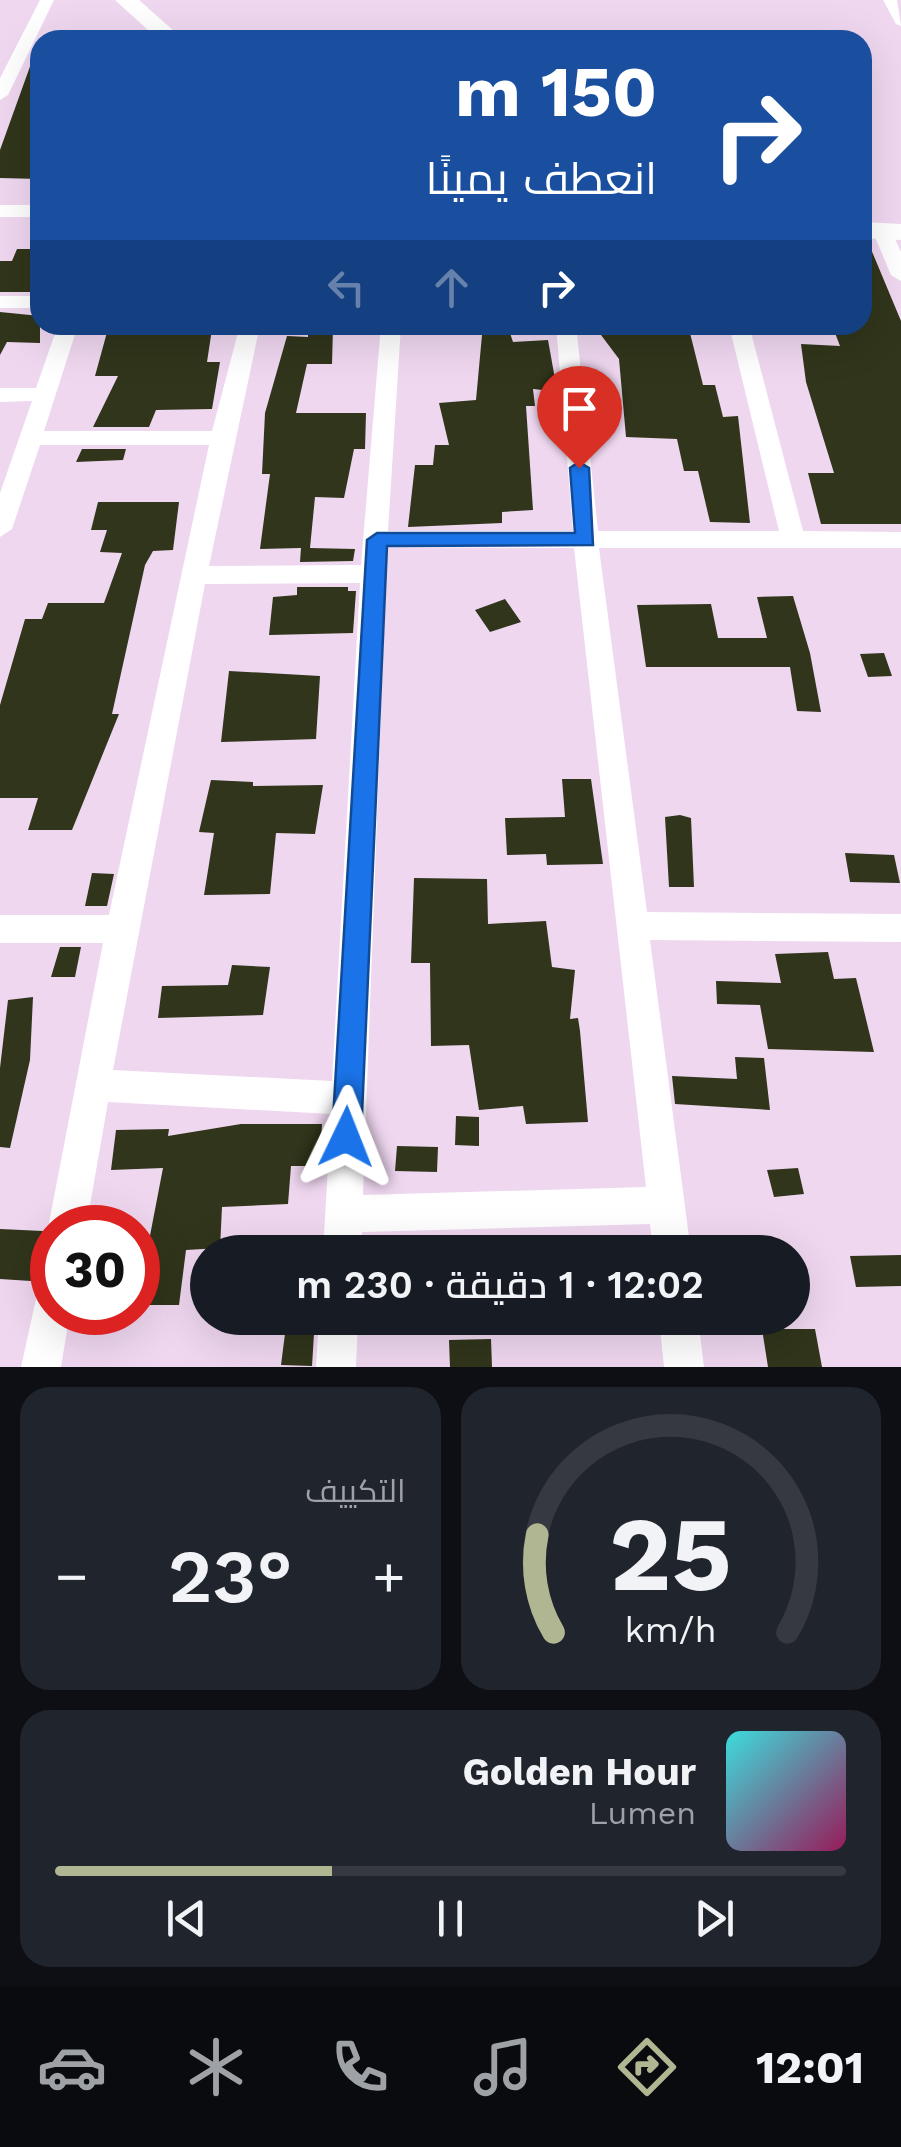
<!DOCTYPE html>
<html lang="ar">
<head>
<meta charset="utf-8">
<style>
	body { margin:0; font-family:"Work Sans",Cairo,sans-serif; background:#20242c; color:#f1f3f6; direction:rtl; height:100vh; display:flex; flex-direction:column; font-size:38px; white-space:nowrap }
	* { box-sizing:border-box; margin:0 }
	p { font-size:32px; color:#9ea1a6 }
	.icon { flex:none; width:55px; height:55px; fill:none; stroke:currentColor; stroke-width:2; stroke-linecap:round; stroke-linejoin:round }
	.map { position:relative; height:1367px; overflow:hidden; direction:ltr }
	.panel { display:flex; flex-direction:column; gap:20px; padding:20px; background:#0d0f14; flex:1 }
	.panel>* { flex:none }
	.banner { position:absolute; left:30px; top:30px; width:842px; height:305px; border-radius:30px; box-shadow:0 10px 40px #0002; direction:rtl; background:#1a4fa0; color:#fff; overflow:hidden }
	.speed { position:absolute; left:30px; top:1205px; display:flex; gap:20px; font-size:50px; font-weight:700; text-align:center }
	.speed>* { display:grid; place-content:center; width:130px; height:130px; border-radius:50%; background:#171b24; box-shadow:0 10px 40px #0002; line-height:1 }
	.speed .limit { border:15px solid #d22; background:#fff; color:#111 }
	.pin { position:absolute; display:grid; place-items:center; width:85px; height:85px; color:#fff; margin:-102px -42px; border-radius:50% 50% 50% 0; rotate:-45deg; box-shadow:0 0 10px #0007 }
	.pin .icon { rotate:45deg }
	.me { position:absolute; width:110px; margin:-55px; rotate:2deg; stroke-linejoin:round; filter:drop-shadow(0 0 8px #0008) }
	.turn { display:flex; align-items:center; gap:35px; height:210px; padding:0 50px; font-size:45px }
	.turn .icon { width:130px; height:130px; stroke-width:2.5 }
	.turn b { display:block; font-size:70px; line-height:85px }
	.lanes { display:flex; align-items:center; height:95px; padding:0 50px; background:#0003; justify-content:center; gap:50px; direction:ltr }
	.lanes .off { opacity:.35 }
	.big { font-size:75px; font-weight:600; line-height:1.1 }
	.panel .card { flex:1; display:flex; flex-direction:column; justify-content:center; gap:15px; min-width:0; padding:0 35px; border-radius:30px; background:#20242c }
	.panel .dial { align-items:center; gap:0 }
	.dial svg { height:260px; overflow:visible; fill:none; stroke:#363941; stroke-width:7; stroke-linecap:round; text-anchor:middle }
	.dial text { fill:#f1f3f6; stroke:none }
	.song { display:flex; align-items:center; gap:30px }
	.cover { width:120px; height:120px; border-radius:15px; background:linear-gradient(135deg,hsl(180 70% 55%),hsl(330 70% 35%)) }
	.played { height:10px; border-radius:5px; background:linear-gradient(90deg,#afb691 35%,#363941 35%) }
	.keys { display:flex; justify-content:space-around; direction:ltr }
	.heat { display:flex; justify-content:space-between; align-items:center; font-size:55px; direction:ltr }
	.panel .tiles { flex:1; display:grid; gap:20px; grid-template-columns:1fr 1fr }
	.card:last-child { grid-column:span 2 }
	.trip { position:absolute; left:190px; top:1235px; width:620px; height:100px; border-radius:50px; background:#171b24; box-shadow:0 10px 40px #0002; font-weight:600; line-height:100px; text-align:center; direction:rtl }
	.tab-bar { display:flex; height:160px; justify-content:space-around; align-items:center; background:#090b0e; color:#9ea1a6 }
	.tab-bar .icon { width:70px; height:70px }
	.tab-bar .selected { color:#afb691 }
	.tab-bar b { font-size:45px; color:#f1f3f6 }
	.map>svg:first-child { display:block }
</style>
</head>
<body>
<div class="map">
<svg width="901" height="1367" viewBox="0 0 901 1367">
	<rect width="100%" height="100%" fill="#efd7f0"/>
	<path fill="#30351b" d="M37,47L40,179L0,178V150Z
		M862,242H868L901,321V524H821L808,473H834L806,382L801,344L840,346L832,325H862Z
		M17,249H40V274L31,292H0V261H12Z
		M0,312L40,316V343L7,342L0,355Z
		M109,325L212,329L207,362H220L212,409L156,410L149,427H93L118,376H95Z
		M654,325H688L703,385H715L723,417L738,416L750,523L710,522L698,471H684L677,439L626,437L619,359L598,331L655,330Z
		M333,328L332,364H307L296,413H366L365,449H354L344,498L315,497L310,548L355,549L353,561L300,562L301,548L260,549L270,474H262L265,413L287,336L308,337V329Z
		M510,333L513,342L548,340L555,379L553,391L533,389L535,406H526L533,510L502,512V523L408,527L415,465H433L435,445H449L439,403L476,400L482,335Z
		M82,449H126L123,460L76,462Z
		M98,502H179L173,550L153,551L145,565L112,714H119L72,830H28L38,798H0V705L25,619H42L48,603H104L122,553L100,552L107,530H91Z
		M297,587H348V591H356L353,633L269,635L273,597L297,595Z
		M793,596L810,653L821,712L797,711L790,667H646L637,605L711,604L718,638H767L757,597Z
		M505,599L521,622L490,632L475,610Z
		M884,653L892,676L868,677L860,654Z
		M229,671L320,676L316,739L221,742Z
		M562,779H591L603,864L547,865L546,854L507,855L505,818L565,817Z
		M211,780L253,782V786L323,785L315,834L276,833L270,894L204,895L214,833L199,832Z
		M680,815L691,818L694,887H669L665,817Z
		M845,853L894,855L900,883L850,882Z
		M92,873L114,874L107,906H85Z
		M414,878L487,879L488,924L546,921L552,967L575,970L570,1019L578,1018L580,1031L588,1122L526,1124L523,1106L479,1110L469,1045L431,1046L430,963H411Z
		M60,947H81L75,977H51Z
		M828,952L834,979L856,978L874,1052L768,1049L760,1005L717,1004L716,981L781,983L775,954Z
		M232,965L270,967L263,1015L158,1018L162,986L228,985Z
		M33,997L30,1060L10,1148L0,1147V1068L8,1000Z
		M735,1057L764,1058L770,1110L675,1104L672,1076L737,1079Z
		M456,1116L479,1117V1146L455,1145Z
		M241,1124H322L320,1166H291L288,1204L222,1207L220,1248L186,1250L179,1305H138V1246H148L163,1168L111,1170L116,1130L169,1129L168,1136Z
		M397,1146L438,1147L437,1172L395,1171Z
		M798,1168L804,1194L774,1197L767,1170Z
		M0,1229L43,1231L31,1281L0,1279Z
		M901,1255V1286L856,1287L850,1256Z
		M287,1318H315L312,1366L281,1365Z
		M762,1329H815L822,1367H768Z
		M491,1339L492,1367H450L449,1340Z"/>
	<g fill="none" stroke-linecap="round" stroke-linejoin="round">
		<path fill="#fff" fill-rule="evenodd" d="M40,0H54L8,95L0,100V78Z
			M883,0H897L901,26L896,24Z
			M0,205H40V217H0Z
			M883,226L890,228L901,252V281L891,275L873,232Z
			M0,296H40V308H0Z
			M58,325H78L44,431H212L240,325H260L209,566L361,565L381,325H401L388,531H573L556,325H576L598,531H779L729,325H749L803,531L901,532V548H599L647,912L901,914V942L650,940L691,1252H653L650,1224L362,1232L361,1252H323L331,1114L108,1102L86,1228H52V1238L48,1228L103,943H0V915H109L209,445H40L12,529L0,537V493L32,401L0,402V388H36ZM387,547L574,548L646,1187L363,1195ZM360,583L332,1081L113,1070L205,584Z
			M52,1285V1312H70L61,1367H21L38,1290Z
			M319,1318H358L356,1367H316Z
			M659,1318H698L704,1367H664Z"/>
		<path fill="#fff" fill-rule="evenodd" d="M115,0H139L184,40H159Z
			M862,222L901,224V240L862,238Z"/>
	</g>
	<path fill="#1a73e8" stroke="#114b97" stroke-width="2.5" d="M579,462L589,468L593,545L387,546L361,1137L357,1147L346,1151L336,1147L332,1137L367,540L377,533H575L570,468Z"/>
</svg>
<div class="speed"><div class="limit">30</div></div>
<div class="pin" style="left:579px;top:468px;background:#d93025"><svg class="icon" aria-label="arrive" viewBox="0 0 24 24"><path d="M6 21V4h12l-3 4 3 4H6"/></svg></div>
<svg class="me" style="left:346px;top:1137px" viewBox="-20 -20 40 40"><path d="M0-17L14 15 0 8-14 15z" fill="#1a73e8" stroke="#fff" stroke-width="4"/></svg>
<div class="trip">12:02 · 1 دقيقة · 230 m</div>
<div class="banner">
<div class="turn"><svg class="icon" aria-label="right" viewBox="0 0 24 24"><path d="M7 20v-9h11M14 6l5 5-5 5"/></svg><div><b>150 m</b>انعطف يمينًا</div></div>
<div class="lanes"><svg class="icon off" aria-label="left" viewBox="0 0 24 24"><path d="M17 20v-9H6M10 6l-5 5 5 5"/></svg><svg class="icon off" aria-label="ahead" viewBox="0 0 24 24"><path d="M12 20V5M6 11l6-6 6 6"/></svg><svg class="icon" aria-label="right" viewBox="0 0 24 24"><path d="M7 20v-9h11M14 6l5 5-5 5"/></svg></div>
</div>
</div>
<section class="panel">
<div class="tiles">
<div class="card dial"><svg viewBox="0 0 100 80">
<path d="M14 69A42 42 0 1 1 86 69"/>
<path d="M14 69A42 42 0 0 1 9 39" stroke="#afb691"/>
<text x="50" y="56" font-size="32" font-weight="700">25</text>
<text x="50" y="72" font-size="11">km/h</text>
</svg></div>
<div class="card"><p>التكييف</p>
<div class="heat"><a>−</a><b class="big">23°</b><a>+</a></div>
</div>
<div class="card">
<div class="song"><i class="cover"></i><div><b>Golden Hour</b><p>Lumen</p></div></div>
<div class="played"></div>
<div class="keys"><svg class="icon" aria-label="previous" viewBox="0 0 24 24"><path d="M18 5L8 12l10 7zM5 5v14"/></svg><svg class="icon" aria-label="pause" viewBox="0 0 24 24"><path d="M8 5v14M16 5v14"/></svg><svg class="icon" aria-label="next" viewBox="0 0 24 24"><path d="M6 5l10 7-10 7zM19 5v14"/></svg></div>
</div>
</div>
</section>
<nav class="tab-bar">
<b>12:01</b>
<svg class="icon selected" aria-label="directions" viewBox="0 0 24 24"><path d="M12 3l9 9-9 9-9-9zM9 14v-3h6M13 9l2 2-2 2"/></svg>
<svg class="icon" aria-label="music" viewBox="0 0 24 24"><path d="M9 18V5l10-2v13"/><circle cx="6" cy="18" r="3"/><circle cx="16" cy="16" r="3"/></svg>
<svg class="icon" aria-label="phone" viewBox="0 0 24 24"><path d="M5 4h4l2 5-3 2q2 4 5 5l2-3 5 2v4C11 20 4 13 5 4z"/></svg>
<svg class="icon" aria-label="climate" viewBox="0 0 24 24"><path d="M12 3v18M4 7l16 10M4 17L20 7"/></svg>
<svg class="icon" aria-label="car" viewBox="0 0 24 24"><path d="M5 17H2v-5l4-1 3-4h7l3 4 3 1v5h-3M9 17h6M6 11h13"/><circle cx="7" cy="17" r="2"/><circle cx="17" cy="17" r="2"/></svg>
</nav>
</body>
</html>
